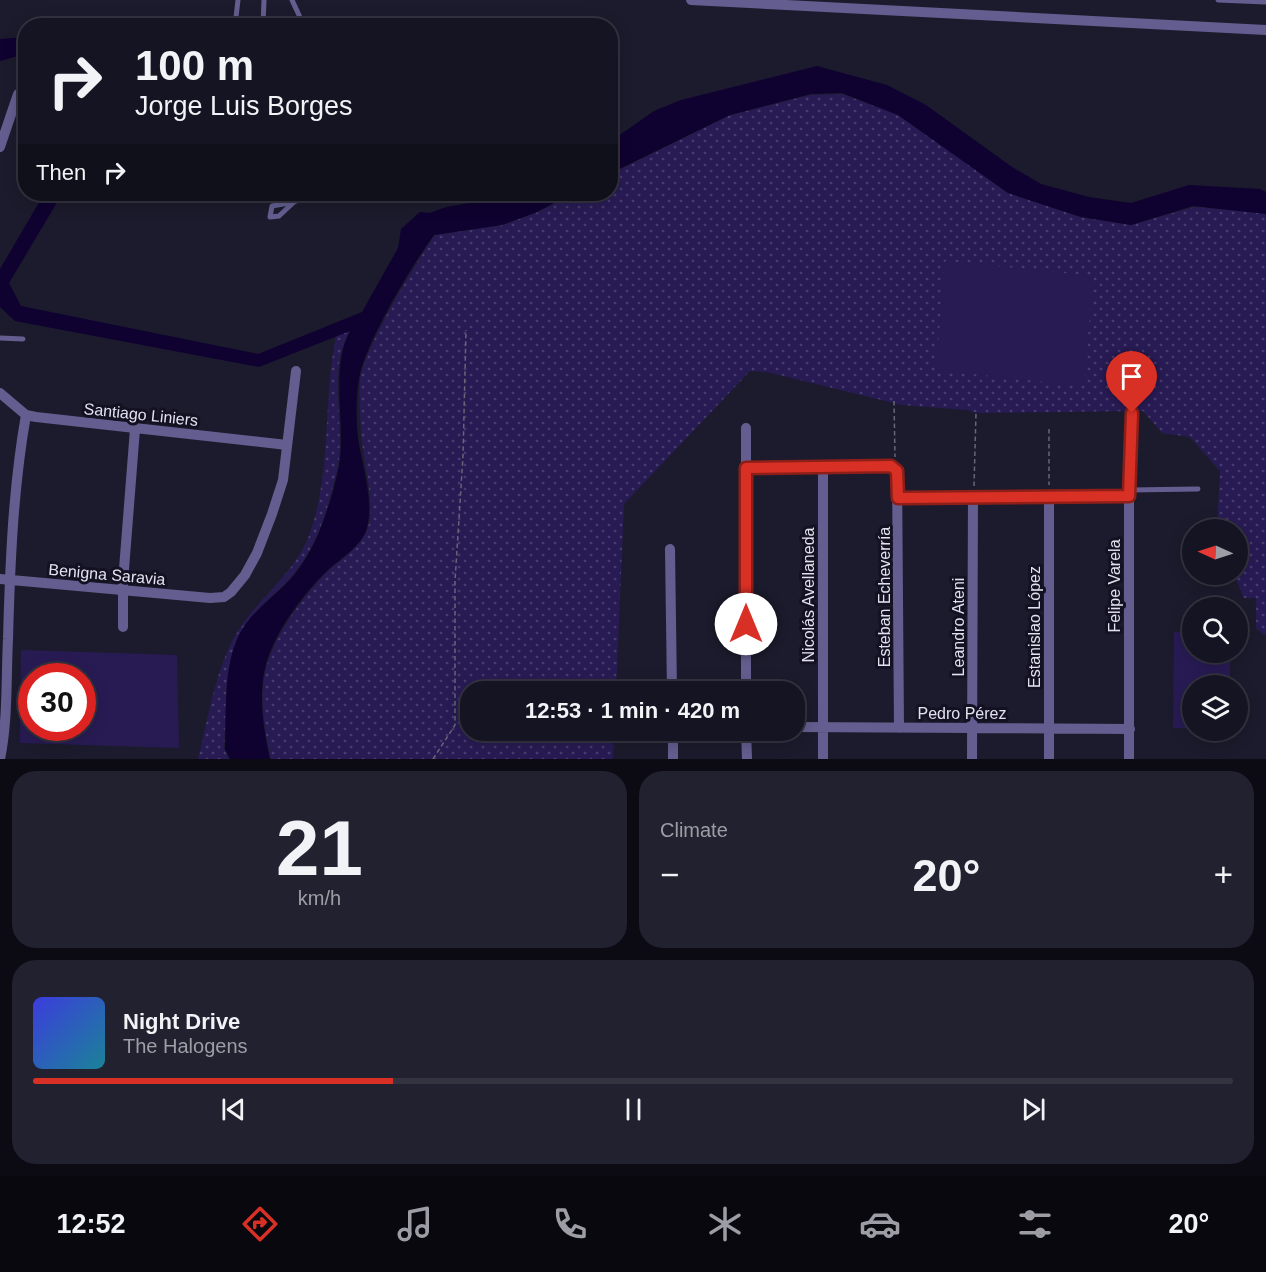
<!DOCTYPE html>
<html lang="en">
<head>
<meta charset="utf-8">
<style>
	body { margin:0; font-family:Helvetica,sans-serif; background:#22212f; color:#f1f3f6; height:100vh; display:flex; flex-direction:column; font-size:22px; white-space:nowrap }
	* { box-sizing:border-box; margin:0 }
	p { font-size:20px; color:#9d9ea5 }
	.icon { flex:none; width:33px; height:33px; fill:none; stroke:currentColor; stroke-width:2; stroke-linecap:round; stroke-linejoin:round }
	.map { position:relative; height:759px; overflow:hidden }
	.drawer { display:flex; flex-direction:column; gap:12px; padding:12px; background:#0c0b13; flex:1 }
	.drawer>* { flex:none }
	.top-card { position:absolute; left:18px; top:18px; width:600px; height:183px; border-radius:24px; box-shadow:0 3px 15px #0003,0 0 0 2px #343340; background:#151422; color:#f1f3f6; overflow:hidden }
	.needle { width:39px; rotate:273deg }
	.tools { position:absolute; left:1182px; top:519px; display:grid; gap:12px }
	.tools a { display:grid; place-items:center; width:66px; height:66px; border-radius:50%; background:#151422; box-shadow:0 3px 15px #0003,0 0 0 2px #343340; font-size:30px }
	.speed { position:absolute; left:18px; top:663px; display:flex; gap:12px; font-size:30px; font-weight:700; text-align:center }
	.speed>* { display:grid; place-content:center; width:78px; height:78px; border-radius:50%; background:#151422; box-shadow:0 3px 15px #0003,0 0 0 2px #343340; line-height:1 }
	.speed .limit { border:9px solid #d22; background:#fff; color:#111 }
	.pin { position:absolute; display:grid; place-items:center; width:51px; height:51px; color:#fff; margin:-62px -26px; border-radius:50% 50% 50% 0; rotate:-45deg; box-shadow:0 0 6px #0007 }
	.pin .icon { rotate:45deg }
	.me { position:absolute; width:66px; margin:-33px; rotate:0deg; stroke-linejoin:round; filter:drop-shadow(0 0 4px #0008) }
	.turn { display:flex; align-items:center; gap:21px; height:126px; padding:0 18px; font-size:27px }
	.turn .icon { width:78px; height:78px; stroke-width:2.5 }
	.turn b { display:block; font-size:42px; line-height:51px }
	.then { display:flex; align-items:center; height:57px; padding:0 18px; background:#0003; gap:12px; font-size:22px }
	.big { font-size:45px; font-weight:800; line-height:1.1 }
	.drawer .tile { flex:1; display:flex; flex-direction:column; justify-content:center; gap:9px; min-width:0; padding:0 21px; border-radius:24px; background:#22212f }
	.drawer .dial { align-items:center; gap:0 }
	.dial b { font-size:78px; line-height:1 }
	.song { display:flex; align-items:center; gap:18px }
	.cover { width:72px; height:72px; border-radius:9px; background:linear-gradient(135deg,hsl(240 70% 55%),hsl(190 70% 35%)) }
	.played { height:6px; border-radius:3px; background:linear-gradient(90deg,#d93025 30%,#343340 30%) }
	.keys { display:flex; justify-content:space-around; direction:ltr }
	.heat { display:flex; justify-content:space-between; align-items:center; font-size:33px; direction:ltr }
	.drawer .tiles { flex:1; display:grid; gap:12px; grid-template-columns:1fr 1fr }
	.tile:last-child { grid-column:span 2 }
	.trip { position:absolute; left:460px; top:681px; width:345px; height:60px; border-radius:24px; background:#151422; box-shadow:0 3px 15px #0003,0 0 0 2px #343340; font-weight:800; line-height:60px; text-align:center }
	.tabs { display:flex; height:96px; justify-content:space-around; align-items:center; background:#08080e; color:#9d9ea5 }
	.tabs .icon { width:42px; height:42px }
	.tabs .current { color:#d93025 }
	.tabs b { font-size:27px; color:#f1f3f6 }
	.map>svg:first-child { display:block }
</style>
</head>
<body>
<div class="map">
<svg width="1266" height="759" viewBox="0 0 1266 759">
	<defs>
		<pattern id="grass-dots" width="8" height="8" patternUnits="userSpaceOnUse" patternTransform="scale(1.5)"><rect width="8" height="8" fill="#281b54"/><path d="M2 2h.1M6 6h.1" fill="none" stroke="#473c6d" stroke-width="1.8" stroke-linecap="round"/></pattern>
	</defs>
	<rect width="100%" height="100%" fill="#1c1b2d"/>
	<path fill="url(#grass-dots)" d="M842,94L898,115L1008,193L1080,217L1131,225L1194,207L1259,212L1266,215V634L1264,635L1256,628V598H1244L1234,575L1238,574V530L1217,529L1220,471L1190,437L1162,433L1143,411L976,413L968,410L902,405L767,372L750,371L624,504L616,691L471,692V730L614,731L613,759H271C265,732 259,700 265,673C273,637 299,602 323,576C337,561 359,550 367,530C377,504 362,459 361,431C360,414 359,397 360,380C363,350 416,262 435,235L503,225L538,212L572,194H610L611,174L730,115L810,95Z
		M350,331C325,372 348,430 336,475C327,511 317,546 293,575C278,593 255,608 243,628C222,662 227,710 224,749L229,759H198C209,716 216,662 242,625C264,593 299,569 311,530C332,467 323,400 336,336Z"/>
	<path fill="#281b54" fill-rule="evenodd" d="M945,261L1094,276L1083,386L936,370Z
		M1174,632H1192V652L1230,653V685L1192,686V728H1173Z
		M21,650L177,655L179,748L20,743ZM32,676H82V728H32Z"/>
	<path fill="#0f0230" d="M25,37V54L0,61V39Z
		M817,66L887,85L926,105L1012,167L1041,184L1089,197L1131,203L1189,185L1260,189L1266,192V214L1193,206L1131,225L1081,217L1008,193L898,115L842,93L811,94L730,115L611,173V141L654,111L681,100Z
		M44,194H62L9,283L21,306L258,354L362,312L398,248L401,229L420,212L430,213L446,207L488,200L493,194H571L537,212L502,225L434,235C412,265 365,343 359,379C356,396 356,420 358,438C362,466 374,499 367,528C362,546 341,558 328,570C301,596 271,636 264,673C259,701 264,732 270,759H230L225,749C227,710 222,662 243,628C256,608 279,593 294,575C318,545 328,511 337,475C349,434 328,371 350,331L259,367L15,321L0,307V269Z"/>
	<g fill="none" stroke-linecap="round" stroke-linejoin="round">
		<path stroke="#676676" stroke-width="1.5" stroke-dasharray="4.5 3" stroke-linecap="butt" d="M894,401L895,457
			M1049,429V485
			M974,486L976,413
			M433,759L455,725V581L463,456L466,330"/>
		<path stroke="#635e8f" stroke-width="5" d="M292,0L304,26
			M1218,0L1266,2
			M235,26L238,0
			M263,26L264,0
			M294,202L272,206L270,217L279,216L294,202L310,194
			M0,338L23,339
			M1130,490L1198,489"/>
		<path stroke="#635e8f" stroke-width="10" d="M691,0L1266,30
			M0,147L18,94
			M0,393L26,415L36,417L287,445
			M746,428V692
			M823,467V759
			M746,468L891,466L897,471L899,728
			M1049,495V759
			M898,498L1129,496
			M670,549L672,692
			M0,579L210,598L224,597L231,592L245,575L257,553L272,514L283,480L296,371
			M123,627V582L135,429
			M795,727L1130,729
			M746,730L747,759
			M0,759C8,720 6,679 8,639C10,565 13,488 26,415
			M673,759V730
			M972,759L973,496
			M1129,759V496L1132,413"/>
	</g>
	<g fill="none" stroke-linecap="round" stroke-linejoin="round">
		<g stroke="#8d1f18" stroke-width="15">
			<path id="route" d="M746,624V468L891,466L897,471L898,498L1129,496L1132,413"/>
		</g>
		<use href="#route" stroke="#d93025" stroke-width="10"/>
	</g>
	<g text-anchor="middle" stroke-width="6" stroke-linejoin="round" paint-order="stroke">
		<g font-size="16" fill="#e2e2ef" stroke="#141123">
			<text transform="translate(141 414) rotate(6)" y="6">Santiago Liniers</text>
			<text transform="translate(107 574) rotate(5)" y="6">Benigna Saravia</text>
			<text transform="translate(1114 586) rotate(-90)" y="6">Felipe Varela</text>
			<text transform="translate(808 595) rotate(-90)" y="6">Nicolás Avellaneda</text>
			<text transform="translate(884 597) rotate(-90)" y="6">Esteban Echeverría</text>
			<text transform="translate(958 627) rotate(-90)" y="6">Leandro Ateni</text>
			<text transform="translate(1034 627) rotate(-90)" y="6">Estanislao López</text>
			<text x="962" y="719">Pedro Pérez</text>
		</g>
	</g>
</svg>
<div class="tools">
<a><svg class="needle" viewBox="-14 -14 28 28"><path d="M0-13l5 13h-10z" fill="#e53935"/><path d="M0 13l5-13h-10z" fill="#9d9ea5"/></svg></a>
<a><svg class="icon" aria-label="search" viewBox="0 0 24 24"><circle cx="10" cy="10" r="6"/><path d="M15 15l6 6"/></svg></a>
<a><svg class="icon" aria-label="layers" viewBox="0 0 24 24"><path d="M12 4l9 5-9 5-9-5zM3 14l9 5 9-5"/></svg></a>
</div>
<div class="speed"><div class="limit">30</div></div>
<div class="pin" style="left:1132px;top:413px;background:#d93025"><svg class="icon" aria-label="arrive" viewBox="0 0 24 24"><path d="M6 21V4h12l-3 4 3 4H6"/></svg></div>
<svg class="me" style="left:746px;top:624px" viewBox="-20 -20 40 40"><circle r="19" fill="#fff"/><path d="M0-13L10 11 0 6-10 11z" fill="#d93025"/></svg>
<div class="trip">12:53 · 1 min · 420 m</div>
<div class="top-card">
<div class="turn"><svg class="icon" aria-label="right" viewBox="0 0 24 24"><path d="M7 20v-9h11M14 6l5 5-5 5"/></svg><div><b>100 m</b>Jorge Luis Borges</div></div>
<div class="then">Then<svg class="icon" aria-label="right" viewBox="0 0 24 24"><path d="M7 20v-9h11M14 6l5 5-5 5"/></svg></div>
</div>
</div>
<section class="drawer">
<div class="tiles">
<div class="tile dial"><b>21</b><p>km/h</p></div>
<div class="tile"><p>Climate</p>
<div class="heat"><a>−</a><b class="big">20°</b><a>+</a></div>
</div>
<div class="tile">
<div class="song"><i class="cover"></i><div><b>Night Drive</b><p>The Halogens</p></div></div>
<div class="played"></div>
<div class="keys"><svg class="icon" aria-label="previous" viewBox="0 0 24 24"><path d="M18 5L8 12l10 7zM5 5v14"/></svg><svg class="icon" aria-label="pause" viewBox="0 0 24 24"><path d="M8 5v14M16 5v14"/></svg><svg class="icon" aria-label="next" viewBox="0 0 24 24"><path d="M6 5l10 7-10 7zM19 5v14"/></svg></div>
</div>
</div>
</section>
<nav class="tabs">
<b>12:52</b>
<svg class="icon current" aria-label="directions" viewBox="0 0 24 24"><path d="M12 3l9 9-9 9-9-9zM9 14v-3h6M13 9l2 2-2 2"/></svg>
<svg class="icon" aria-label="music" viewBox="0 0 24 24"><path d="M9 18V5l10-2v13"/><circle cx="6" cy="18" r="3"/><circle cx="16" cy="16" r="3"/></svg>
<svg class="icon" aria-label="phone" viewBox="0 0 24 24"><path d="M5 4h4l2 5-3 2q2 4 5 5l2-3 5 2v4C11 20 4 13 5 4z"/></svg>
<svg class="icon" aria-label="climate" viewBox="0 0 24 24"><path d="M12 3v18M4 7l16 10M4 17L20 7"/></svg>
<svg class="icon" aria-label="car" viewBox="0 0 24 24"><path d="M5 17H2v-5l4-1 3-4h7l3 4 3 1v5h-3M9 17h6M6 11h13"/><circle cx="7" cy="17" r="2"/><circle cx="17" cy="17" r="2"/></svg>
<svg class="icon" aria-label="filters" viewBox="0 0 24 24"><path d="M4 7h16M4 17h16"/><circle cx="9" cy="7" r="2"/><circle cx="15" cy="17" r="2"/></svg>
<b>20°</b>
</nav>
</body>
</html>
